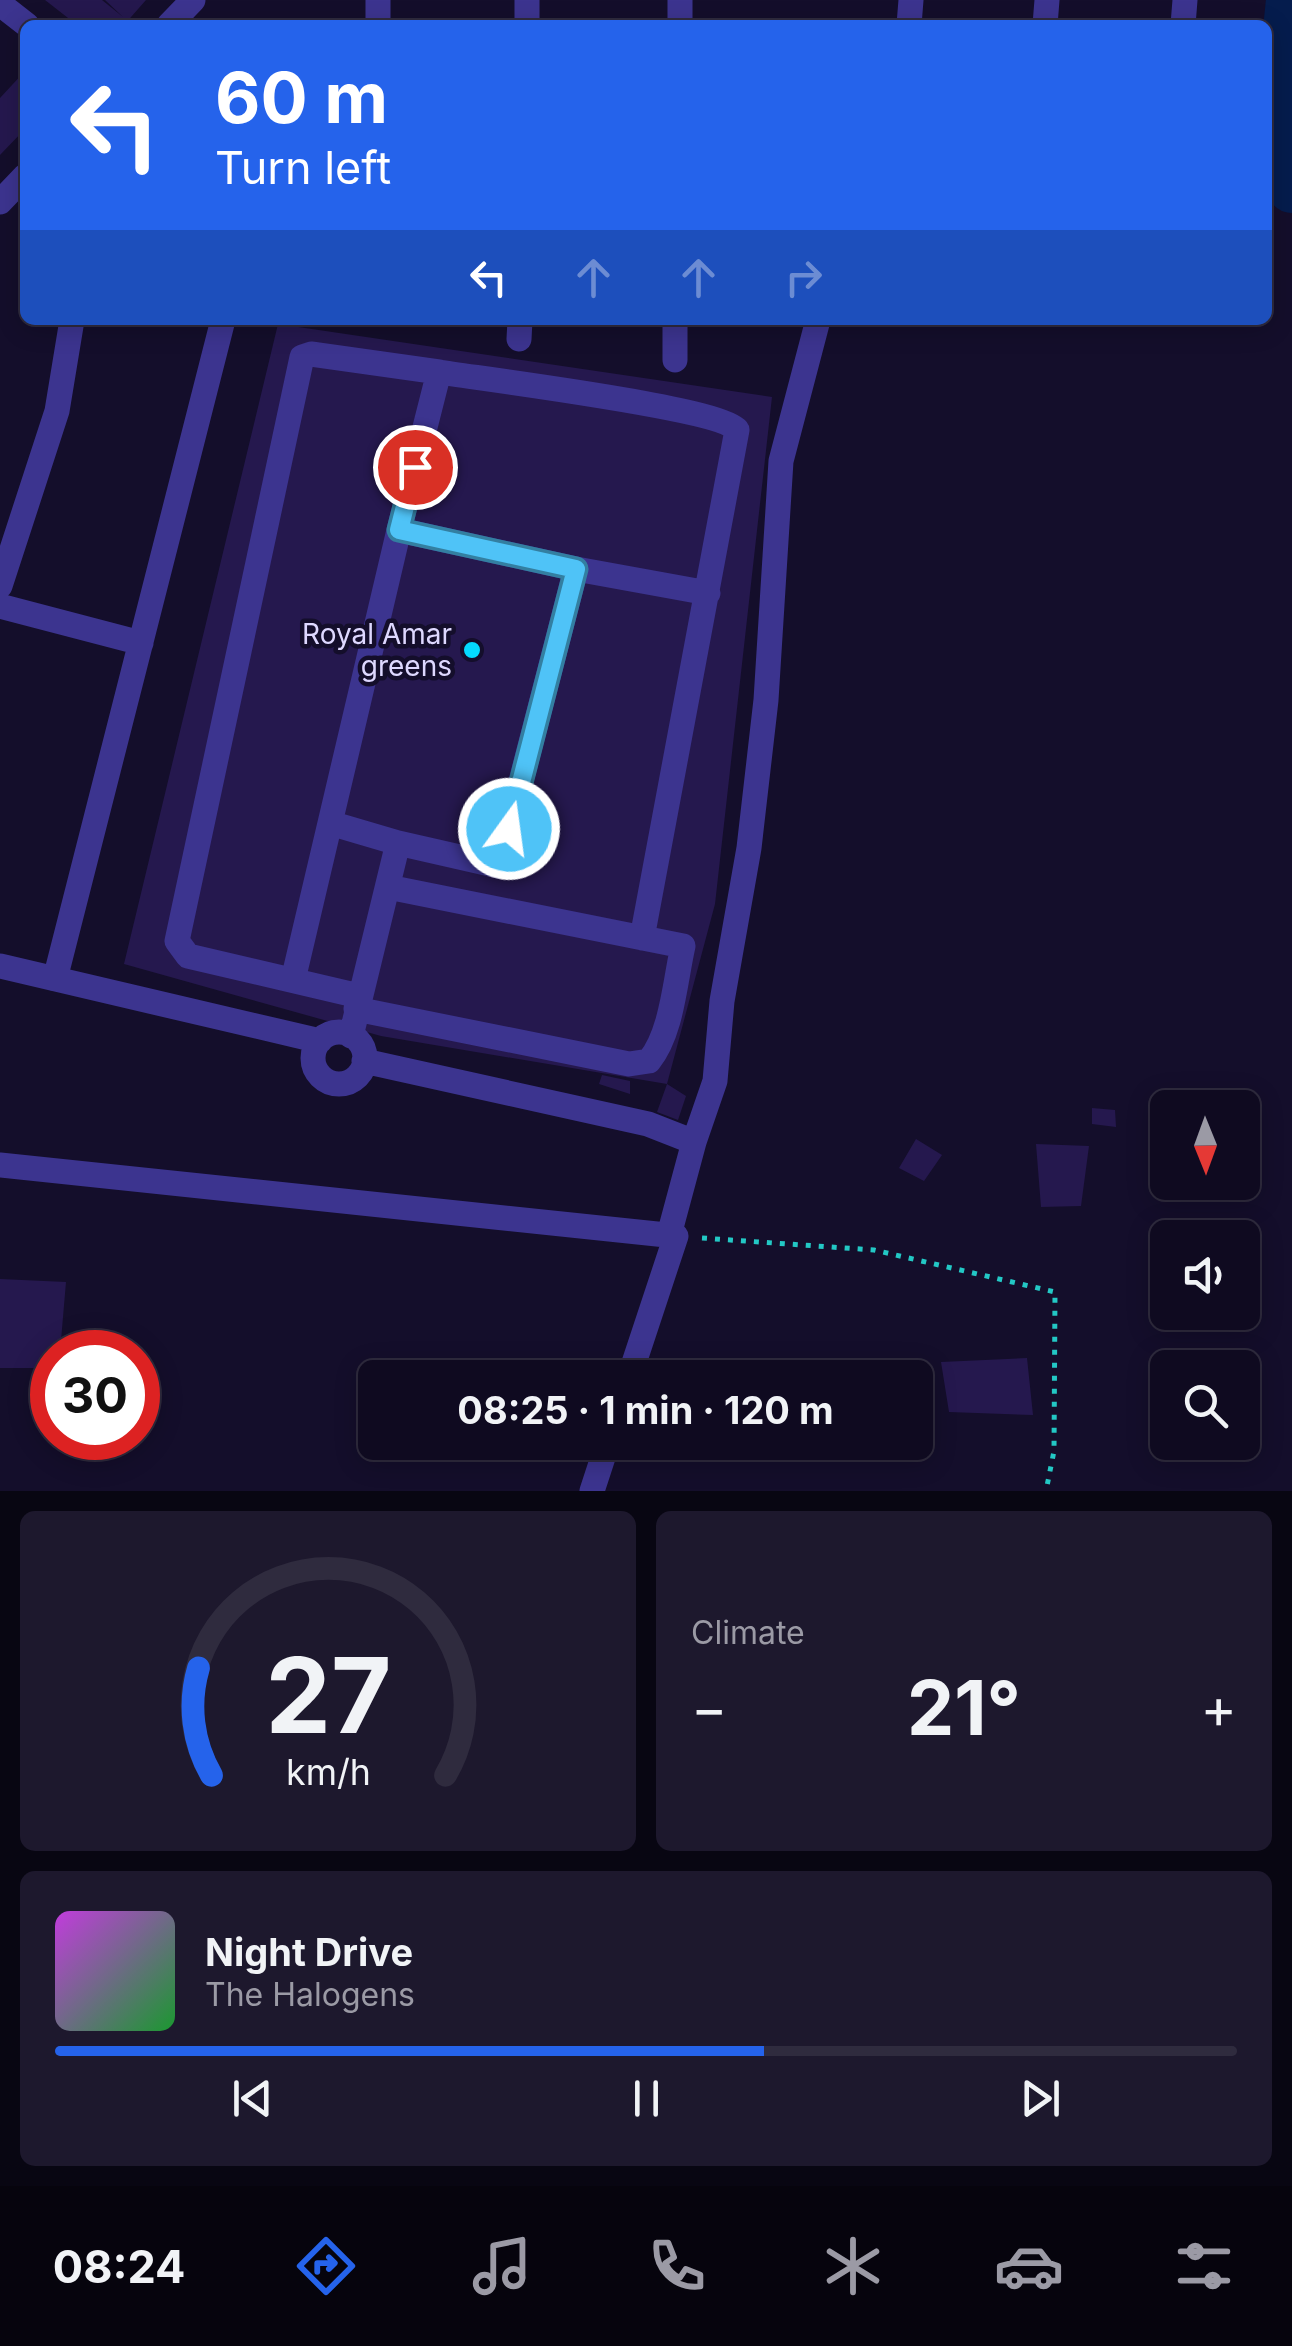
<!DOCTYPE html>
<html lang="en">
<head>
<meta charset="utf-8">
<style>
	body { margin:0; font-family:Inter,sans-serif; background:#1d182d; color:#f1f3f6; height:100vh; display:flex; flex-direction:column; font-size:38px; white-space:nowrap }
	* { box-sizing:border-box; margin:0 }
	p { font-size:32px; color:#9b9aa5 }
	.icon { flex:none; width:55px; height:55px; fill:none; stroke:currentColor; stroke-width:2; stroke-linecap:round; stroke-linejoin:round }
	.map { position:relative; height:1491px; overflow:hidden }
	.details { display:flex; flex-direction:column; gap:20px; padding:20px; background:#080612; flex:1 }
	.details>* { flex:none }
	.top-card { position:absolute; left:20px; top:20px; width:1252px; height:305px; border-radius:15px; box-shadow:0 5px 25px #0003,0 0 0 2px #2f2b3e; background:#2563eb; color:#fff; overflow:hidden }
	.needle { width:65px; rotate:179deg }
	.buttons { position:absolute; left:1150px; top:1090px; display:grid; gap:20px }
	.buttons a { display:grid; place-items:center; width:110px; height:110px; border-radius:15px; background:#0f0a20; box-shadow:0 5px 25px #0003,0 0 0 2px #2f2b3e; font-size:50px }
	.speed { position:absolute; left:30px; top:1330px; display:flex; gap:20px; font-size:50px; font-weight:700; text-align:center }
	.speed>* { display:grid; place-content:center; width:130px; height:130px; border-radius:50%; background:#0f0a20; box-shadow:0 5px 25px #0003,0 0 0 2px #2f2b3e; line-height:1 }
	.speed .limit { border:15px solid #d22; background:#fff; color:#111 }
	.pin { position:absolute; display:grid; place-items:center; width:85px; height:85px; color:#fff; margin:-42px; border:5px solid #fff; border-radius:50%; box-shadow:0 2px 10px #0007 }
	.me { position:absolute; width:110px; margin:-55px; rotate:14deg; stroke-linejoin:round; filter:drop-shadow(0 0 8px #0008) }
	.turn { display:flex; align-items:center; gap:35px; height:210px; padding:0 30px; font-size:45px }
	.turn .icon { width:130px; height:130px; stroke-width:2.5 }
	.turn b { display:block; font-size:70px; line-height:85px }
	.lanes { display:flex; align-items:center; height:95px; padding:0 30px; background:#0003; justify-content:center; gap:50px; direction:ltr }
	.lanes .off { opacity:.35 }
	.big { font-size:75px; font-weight:700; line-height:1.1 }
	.details .card { flex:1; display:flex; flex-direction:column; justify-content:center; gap:15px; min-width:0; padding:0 35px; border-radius:15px; background:#1d182d }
	.details .dial { align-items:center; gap:0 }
	.dial svg { height:260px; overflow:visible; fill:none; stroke:#2f2b3e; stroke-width:7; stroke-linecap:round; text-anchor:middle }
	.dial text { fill:#f1f3f6; stroke:none }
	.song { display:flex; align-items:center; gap:30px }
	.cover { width:120px; height:120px; border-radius:15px; background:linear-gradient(135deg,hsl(290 70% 55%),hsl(130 70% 35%)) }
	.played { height:10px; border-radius:5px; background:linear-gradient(90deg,#2563eb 60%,#2f2b3e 60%) }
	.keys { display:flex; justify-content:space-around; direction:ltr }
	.heat { display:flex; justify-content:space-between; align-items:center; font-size:55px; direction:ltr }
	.details .tiles { flex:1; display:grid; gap:20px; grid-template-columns:1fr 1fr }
	.card:last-child { grid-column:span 2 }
	.trip { position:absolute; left:358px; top:1360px; width:575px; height:100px; border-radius:15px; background:#0f0a20; box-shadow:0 5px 25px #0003,0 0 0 2px #2f2b3e; font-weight:700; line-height:100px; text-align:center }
	.dock { display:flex; height:160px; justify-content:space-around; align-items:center; background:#06040d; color:#9b9aa5 }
	.dock .icon { width:70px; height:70px }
	.dock .active { color:#2563eb }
	.dock b { font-size:45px; color:#f1f3f6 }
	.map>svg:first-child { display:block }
</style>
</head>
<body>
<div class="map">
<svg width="1292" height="1491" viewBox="0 0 1292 1491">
	<rect width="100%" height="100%" fill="#140e2b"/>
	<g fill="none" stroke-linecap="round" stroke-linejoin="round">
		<path stroke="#051c4d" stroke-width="50" d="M1291,0L1275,160L1292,188"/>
	</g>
	<path fill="#25184e" d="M45,0H102L123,17L105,0H146L124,25H77Z
		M25,71V129L0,155V98Z
		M278,324L772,397L715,904L667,1084L381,1036L124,964Z
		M602,1075L630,1081V1094L599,1084Z
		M667,1084L686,1096L678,1120L657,1112Z
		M1092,1108L1115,1110L1116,1127L1092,1124Z
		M916,1139L942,1155L924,1181L899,1168Z
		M1036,1144L1089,1146L1081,1206L1041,1207Z
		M0,1279L66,1282L60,1352H52V1368H0Z
		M1027,1358L1033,1415L949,1412L941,1362Z"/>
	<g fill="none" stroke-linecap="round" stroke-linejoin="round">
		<path stroke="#23c8c5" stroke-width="5" stroke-dasharray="5 8" stroke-linecap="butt" d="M702,1238L874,1250L1055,1292L1054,1451L1046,1491"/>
		<path stroke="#3c348f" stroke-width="25" d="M378,0V25
			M0,4L27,25
			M169,25L193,0
			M527,25V0
			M680,25V0
			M909,25L911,0
			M1045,25L1047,0
			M1183,25L1185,0
			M0,202L25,176
			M519,339L520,320
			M675,360V320
			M439,372C483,379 719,408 737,430L642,938
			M576,569L708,593
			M0,586L57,411L72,320
			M0,606L141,643
			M0,966L320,1041
			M55,979L223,320
			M293,980L330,823
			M359,996L188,956L177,941L302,357L311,354L439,372L399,530
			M356,1009L629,1064L649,1061C672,1033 675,981 683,946L388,887
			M313 1058a26 26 0 1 1 52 0a26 26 0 1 1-52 0Z
			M351,1036L398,843L499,866L576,569L399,530L330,823L398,843
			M364,1061L648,1124L694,1142L669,1235
			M694,1142L715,1081L722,1001L749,848L766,700L781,461L818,320
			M0,1165L676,1236L629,1378
			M592,1491L608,1442"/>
	</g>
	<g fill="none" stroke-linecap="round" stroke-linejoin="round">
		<g stroke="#337fa1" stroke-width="25">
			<path id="route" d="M415,467L399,530L576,569L509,829"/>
		</g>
		<use href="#route" stroke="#4fc3f7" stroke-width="18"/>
	</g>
	<circle fill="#04daff" stroke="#140e2b" stroke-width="4" cx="472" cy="650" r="10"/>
	<g text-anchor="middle" stroke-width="9" stroke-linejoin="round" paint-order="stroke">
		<g font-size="28" fill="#ded8ff" stroke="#140e2b" text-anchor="end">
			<text x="452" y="644">Royal Amar<tspan x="452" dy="32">greens</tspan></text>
		</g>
	</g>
</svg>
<div class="buttons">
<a><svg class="needle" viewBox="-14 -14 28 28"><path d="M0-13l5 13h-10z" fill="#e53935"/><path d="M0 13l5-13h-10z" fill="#9b9aa5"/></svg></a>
<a><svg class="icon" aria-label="sound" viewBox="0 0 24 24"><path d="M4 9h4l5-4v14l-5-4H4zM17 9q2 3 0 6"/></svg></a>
<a><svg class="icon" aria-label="search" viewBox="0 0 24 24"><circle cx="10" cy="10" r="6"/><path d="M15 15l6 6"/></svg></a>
</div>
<div class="speed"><div class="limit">30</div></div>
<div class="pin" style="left:415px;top:467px;background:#d93025"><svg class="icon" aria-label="arrive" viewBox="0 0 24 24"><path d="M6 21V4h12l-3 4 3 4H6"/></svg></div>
<svg class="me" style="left:509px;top:829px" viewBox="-20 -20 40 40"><circle r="17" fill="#4fc3f7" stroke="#fff" stroke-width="3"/><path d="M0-11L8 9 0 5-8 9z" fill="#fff"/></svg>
<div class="trip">08:25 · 1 min · 120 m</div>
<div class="top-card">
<div class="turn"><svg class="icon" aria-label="left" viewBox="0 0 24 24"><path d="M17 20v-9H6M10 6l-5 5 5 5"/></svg><div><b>60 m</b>Turn left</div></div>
<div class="lanes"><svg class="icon" aria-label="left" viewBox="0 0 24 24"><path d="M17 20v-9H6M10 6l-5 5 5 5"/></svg><svg class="icon off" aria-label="ahead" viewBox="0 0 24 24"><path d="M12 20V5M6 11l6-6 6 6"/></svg><svg class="icon off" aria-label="ahead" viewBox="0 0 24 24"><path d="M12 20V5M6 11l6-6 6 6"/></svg><svg class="icon off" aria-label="right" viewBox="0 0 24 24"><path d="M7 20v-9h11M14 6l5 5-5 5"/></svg></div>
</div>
</div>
<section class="details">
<div class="tiles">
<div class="card dial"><svg viewBox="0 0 100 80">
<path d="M14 69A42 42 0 1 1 86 69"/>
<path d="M14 69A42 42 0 0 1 10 36" stroke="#2563eb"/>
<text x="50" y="56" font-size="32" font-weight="700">27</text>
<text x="50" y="72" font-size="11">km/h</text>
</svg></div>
<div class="card"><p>Climate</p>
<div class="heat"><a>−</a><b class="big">21°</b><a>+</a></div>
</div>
<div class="card">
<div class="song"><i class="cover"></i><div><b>Night Drive</b><p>The Halogens</p></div></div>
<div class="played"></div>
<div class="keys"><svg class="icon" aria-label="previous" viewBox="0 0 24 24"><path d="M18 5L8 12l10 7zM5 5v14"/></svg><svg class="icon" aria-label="pause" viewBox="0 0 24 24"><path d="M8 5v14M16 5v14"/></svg><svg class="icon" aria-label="next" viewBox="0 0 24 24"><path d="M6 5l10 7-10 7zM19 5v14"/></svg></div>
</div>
</div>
</section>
<nav class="dock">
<b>08:24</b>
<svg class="icon active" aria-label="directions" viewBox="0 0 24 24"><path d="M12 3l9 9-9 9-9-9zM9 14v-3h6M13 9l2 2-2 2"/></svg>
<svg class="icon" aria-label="music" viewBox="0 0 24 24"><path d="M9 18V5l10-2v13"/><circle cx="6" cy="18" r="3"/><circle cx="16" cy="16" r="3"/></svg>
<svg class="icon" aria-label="phone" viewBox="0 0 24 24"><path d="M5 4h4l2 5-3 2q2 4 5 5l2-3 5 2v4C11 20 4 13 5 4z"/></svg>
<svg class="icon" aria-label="climate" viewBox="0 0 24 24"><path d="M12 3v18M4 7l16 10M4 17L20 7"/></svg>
<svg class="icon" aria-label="car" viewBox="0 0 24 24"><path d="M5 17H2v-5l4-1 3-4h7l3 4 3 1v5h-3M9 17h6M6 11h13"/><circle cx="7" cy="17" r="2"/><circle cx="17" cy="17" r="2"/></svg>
<svg class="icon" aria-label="filters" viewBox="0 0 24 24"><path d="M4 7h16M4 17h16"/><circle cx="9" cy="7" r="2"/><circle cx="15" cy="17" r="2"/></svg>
</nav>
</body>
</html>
